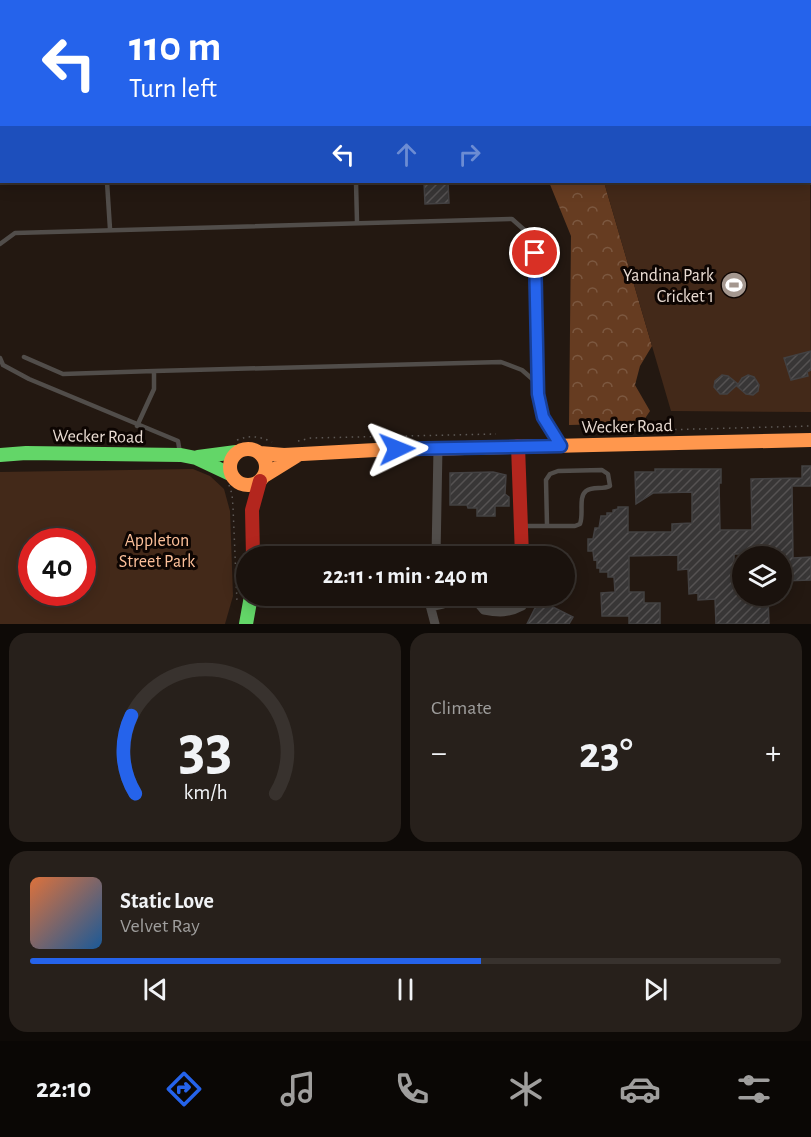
<!DOCTYPE html>
<html lang="en">
<head>
<meta charset="utf-8">
<style>
	body { margin:0; font-family:"Alegreya Sans",sans-serif; background:#27201b; color:#f1f3f6; height:100vh; display:flex; flex-direction:column; font-size:22px; white-space:nowrap }
	* { box-sizing:border-box; margin:0 }
	p { font-size:20px; color:#9f9e9d }
	.icon { flex:none; width:33px; height:33px; fill:none; stroke:currentColor; stroke-width:2; stroke-linecap:round; stroke-linejoin:round }
	.map { position:relative; height:624px; overflow:hidden }
	.sheet { display:flex; flex-direction:column; gap:9px; padding:9px; background:#0e0a07; flex:1 }
	.sheet>* { flex:none }
	.banner { position:absolute; left:0px; top:0px; width:812px; height:183px; box-shadow:0 3px 15px #0003,0 0 0 2px #38322e; background:#2563eb; color:#fff; overflow:hidden }
	.fabs { position:absolute; left:732px; top:546px; display:grid; gap:12px }
	.fabs a { display:grid; place-items:center; width:60px; height:60px; border-radius:50%; background:#1a120d; box-shadow:0 3px 15px #0003,0 0 0 2px #38322e; font-size:30px }
	.speed { position:absolute; left:18px; top:528px; display:flex; gap:12px; font-size:30px; font-weight:700; text-align:center }
	.speed>* { display:grid; place-content:center; width:78px; height:78px; border-radius:50%; background:#1a120d; box-shadow:0 3px 15px #0003,0 0 0 2px #38322e; line-height:1 }
	.speed .limit { border:9px solid #d22; background:#fff; color:#111 }
	.pin { position:absolute; display:grid; place-items:center; width:51px; height:51px; color:#fff; margin:-26px; border:3px solid #fff; border-radius:50%; box-shadow:0 2px 6px #0007 }
	.me { position:absolute; width:66px; margin:-33px; rotate:88deg; stroke-linejoin:round; filter:drop-shadow(0 0 4px #0008) }
	.turn { display:flex; align-items:center; gap:21px; height:126px; padding:0 30px; font-size:27px }
	.turn .icon { width:78px; height:78px; stroke-width:2.5 }
	.turn b { display:block; font-size:42px; line-height:51px }
	.lanes { display:flex; align-items:center; height:57px; padding:0 30px; background:#0003; justify-content:center; gap:30px; direction:ltr }
	.lanes .off { opacity:.35 }
	.big { font-size:45px; font-weight:700; line-height:1.1 }
	.sheet .tile { flex:1; display:flex; flex-direction:column; justify-content:center; gap:9px; min-width:0; padding:0 21px; border-radius:18px; background:#27201b }
	.sheet .dial { align-items:center; gap:0 }
	.dial svg { height:156px; overflow:visible; fill:none; stroke:#38322e; stroke-width:7; stroke-linecap:round; text-anchor:middle }
	.dial text { fill:#f1f3f6; stroke:none }
	.song { display:flex; align-items:center; gap:18px }
	.cover { width:72px; height:72px; border-radius:9px; background:linear-gradient(135deg,hsl(20 70% 55%),hsl(210 70% 35%)) }
	.played { height:6px; border-radius:3px; background:linear-gradient(90deg,#2563eb 60%,#38322e 60%) }
	.keys { display:flex; justify-content:space-around; direction:ltr }
	.heat { display:flex; justify-content:space-between; align-items:center; font-size:33px; direction:ltr }
	.sheet .tiles { flex:1; display:grid; gap:9px; grid-template-columns:1fr 1fr }
	.tile:last-child { grid-column:span 2 }
	.trip { position:absolute; left:236px; top:546px; width:339px; height:60px; border-radius:30px; background:#1a120d; box-shadow:0 3px 15px #0003,0 0 0 2px #38322e; font-weight:700; line-height:60px; text-align:center }
	.menu { display:flex; height:96px; justify-content:space-around; align-items:center; background:#0a0705; color:#9f9e9d }
	.menu .icon { width:42px; height:42px }
	.menu .current { color:#2563eb }
	.menu b { font-size:27px; color:#f1f3f6 }
	.map>svg:first-child { display:block }
</style>
</head>
<body>
<div class="map">
<svg width="811" height="624" viewBox="0 0 811 624">
	<defs>
		<pattern id="forest-crowns" width="20" height="18" patternUnits="userSpaceOnUse" patternTransform="scale(1.5)"><rect width="20" height="18" fill="#663c21"/><path d="M2 6a3 3 0 1 1 6 0M12 15a3 3 0 1 1 6 0" fill="none" stroke="#7c5840"/></pattern>
		<pattern id="building-hatch" width="6" height="6" patternUnits="userSpaceOnUse" patternTransform="scale(1.5)"><rect width="6" height="6" fill="#383636"/><path d="M-1 1l2-2M0 6l6-6M5 7l2-2" fill="none" stroke="#555252"/></pattern>
	</defs>
	<rect width="100%" height="100%" fill="#231811"/>
	<path fill="url(#forest-crowns)" d="M476,0H732L734,1L477,2Z
		M549,182H604L652,346L640,366L635,385L650,411L642,423L569,425L571,236Z"/>
	<path fill="#432919" fill-rule="evenodd" d="M810,110L811,412L671,411L604,182H810Z
		M193,469L210,476L224,489L230,511L233,596L225,624H0V472ZM32,542H82V592H32Z"/>
	<g fill="none" stroke-linecap="round" stroke-linejoin="round">
		<path stroke="#74482b" stroke-width="3" d="M735,0L737,2
			M810,54L811,55"/>
	</g>
	<path fill="url(#building-hatch)" stroke="#434142" stroke-width="1.5" d="M424,182H448L449,203L425,204Z
		M811,351V370L807,372L808,376L791,380L784,358Z
		M722,375L728,376L738,384L727,394H720L714,387L715,381Z
		M748,375L754,377L759,385L758,391L753,395L746,394L737,386L742,378Z
		M802,466H811V486H792L793,558L811,557V580L782,581V556H752V554H734V571H742V596H768L769,624H716L715,599L698,600V593L689,594L688,569L678,570V555L629,556V592H644V603H660V624H629V616H602L601,593L615,592L614,577H608V572H600V568H597V559L594,560L593,551H588V539H593L595,528H599L601,516H607V513H613V510L618,509V507H628V532H672V524L692,523V492L653,493L636,504L635,472H655V469H721V483H719L720,530H752L751,479L802,478Z
		M493,472L506,475L505,494L509,497V506H495V516H477V508H468L467,505H450V473Z
		M539,600L573,617L569,624H527Z"/>
	<g fill="none" stroke-linecap="round" stroke-linejoin="round">
		<path stroke="#5e5956" stroke-width="1.5" stroke-dasharray="1.5 4.5" stroke-linecap="butt" d="M728,0L730,2
			M810,69L811,70
			M621,431L811,426
			M237,440C250,435 259,436 272,442
			M298,441L311,438L496,434
			M229,485L232,494L233,507L237,602"/>
		<path stroke="#514d4a" stroke-width="4.5" d="M354,0V2
			M247,2L319,0
			M107,182L110,229
			M356,182L357,222
			M0,244L15,233L512,219L530,235L535,253L538,394L543,417L559,443
			M24,357L63,374L154,371
			M0,358L3,365L29,379L178,441L180,453
			M137,426L154,389V371L501,362L522,370L538,384
			M523,526H575L580,524C584,514 578,497 586,491C593,486 602,490 610,486L608,474L602,470L558,471L550,474L546,480L547,525"/>
		<path stroke="#514d4a" stroke-width="9" d="M436,556L438,448
			M422,596L430,605L435,624
			M467,596L473,597L484,610C499,613 509,613 522,606L523,596
			M430,605L434,606L443,604L448,596"/>
		<path stroke="#63d668" stroke-width="14" d="M0,455L26,453L181,455L196,458L230,474
			M198,457L236,452
			M246,624L251,596"/>
		<path stroke="#ff974d" stroke-width="14" d="M230 467a18 18 0 1 1 36 0a18 18 0 1 1-36 0Z
			M260,453L284,455L376,450L811,440
			M264,476L298,455"/>
		<path stroke="#b3261e" stroke-width="14" d="M518,446L522,556
			M253,556L252,510L260,481"/>
	</g>
	<g fill="none" stroke-linecap="round" stroke-linejoin="round">
		<g stroke="#184099" stroke-width="15">
			<path id="route" d="M397,449L561,446L543,417L538,394L535,253"/>
		</g>
		<use href="#route" stroke="#2563eb" stroke-width="10"/>
	</g>
	<defs>
		<g id="stadium-disc" transform="scale(1.35)"><circle r="9.5" fill="#a4978f" stroke="#0d0502"/><path d="M0-5a6.5 5 0 1 0 0 10a6.5 5 0 1 0 0-10ZM-3.5-1.8h7v3.6h-7Z" fill="#fff"/></g>
	</defs>
	<g fill-rule="evenodd">
		<use href="#stadium-disc" x="734" y="285"/>
	</g>
	<g text-anchor="middle" stroke-width="6" stroke-linejoin="round" paint-order="stroke">
		<g font-size="18" fill="#eadcd3" stroke="#0d0502" text-anchor="end">
			<text x="714" y="281">Yandina Park<tspan x="714" dy="21">Cricket 1</tspan></text>
		</g>
		<g font-size="18" fill="#eadcd3" stroke="#0d0502">
			<text transform="translate(627 426) rotate(-1)" y="6">Wecker Road</text>
			<text transform="translate(98 436) rotate(1)" y="6">Wecker Road</text>
		</g>
		<g font-size="18" fill="#fdc09a" stroke="#0d0502">
			<text x="157" y="546">Appleton<tspan x="157" dy="21">Street Park</tspan></text>
		</g>
	</g>
</svg>
<div class="fabs">
<a><svg class="icon" aria-label="layers" viewBox="0 0 24 24"><path d="M12 4l9 5-9 5-9-5zM3 14l9 5 9-5"/></svg></a>
</div>
<div class="speed"><div class="limit">40</div></div>
<div class="pin" style="left:535px;top:253px;background:#d93025"><svg class="icon" aria-label="arrive" viewBox="0 0 24 24"><path d="M6 21V4h12l-3 4 3 4H6"/></svg></div>
<svg class="me" style="left:397px;top:449px" viewBox="-20 -20 40 40"><path d="M0-17L14 15 0 8-14 15z" fill="#2563eb" stroke="#fff" stroke-width="4"/></svg>
<div class="trip">22:11 · 1 min · 240 m</div>
<div class="banner">
<div class="turn"><svg class="icon" aria-label="left" viewBox="0 0 24 24"><path d="M17 20v-9H6M10 6l-5 5 5 5"/></svg><div><b>110 m</b>Turn left</div></div>
<div class="lanes"><svg class="icon" aria-label="left" viewBox="0 0 24 24"><path d="M17 20v-9H6M10 6l-5 5 5 5"/></svg><svg class="icon off" aria-label="ahead" viewBox="0 0 24 24"><path d="M12 20V5M6 11l6-6 6 6"/></svg><svg class="icon off" aria-label="right" viewBox="0 0 24 24"><path d="M7 20v-9h11M14 6l5 5-5 5"/></svg></div>
</div>
</div>
<section class="sheet">
<div class="tiles">
<div class="tile dial"><svg viewBox="0 0 100 80">
<path d="M14 69A42 42 0 1 1 86 69"/>
<path d="M14 69A42 42 0 0 1 12 29" stroke="#2563eb"/>
<text x="50" y="56" font-size="32" font-weight="700">33</text>
<text x="50" y="72" font-size="11">km/h</text>
</svg></div>
<div class="tile"><p>Climate</p>
<div class="heat"><a>−</a><b class="big">23°</b><a>+</a></div>
</div>
<div class="tile">
<div class="song"><i class="cover"></i><div><b>Static Love</b><p>Velvet Ray</p></div></div>
<div class="played"></div>
<div class="keys"><svg class="icon" aria-label="previous" viewBox="0 0 24 24"><path d="M18 5L8 12l10 7zM5 5v14"/></svg><svg class="icon" aria-label="pause" viewBox="0 0 24 24"><path d="M8 5v14M16 5v14"/></svg><svg class="icon" aria-label="next" viewBox="0 0 24 24"><path d="M6 5l10 7-10 7zM19 5v14"/></svg></div>
</div>
</div>
</section>
<nav class="menu">
<b>22:10</b>
<svg class="icon current" aria-label="directions" viewBox="0 0 24 24"><path d="M12 3l9 9-9 9-9-9zM9 14v-3h6M13 9l2 2-2 2"/></svg>
<svg class="icon" aria-label="music" viewBox="0 0 24 24"><path d="M9 18V5l10-2v13"/><circle cx="6" cy="18" r="3"/><circle cx="16" cy="16" r="3"/></svg>
<svg class="icon" aria-label="phone" viewBox="0 0 24 24"><path d="M5 4h4l2 5-3 2q2 4 5 5l2-3 5 2v4C11 20 4 13 5 4z"/></svg>
<svg class="icon" aria-label="climate" viewBox="0 0 24 24"><path d="M12 3v18M4 7l16 10M4 17L20 7"/></svg>
<svg class="icon" aria-label="car" viewBox="0 0 24 24"><path d="M5 17H2v-5l4-1 3-4h7l3 4 3 1v5h-3M9 17h6M6 11h13"/><circle cx="7" cy="17" r="2"/><circle cx="17" cy="17" r="2"/></svg>
<svg class="icon" aria-label="filters" viewBox="0 0 24 24"><path d="M4 7h16M4 17h16"/><circle cx="9" cy="7" r="2"/><circle cx="15" cy="17" r="2"/></svg>
</nav>
</body>
</html>
